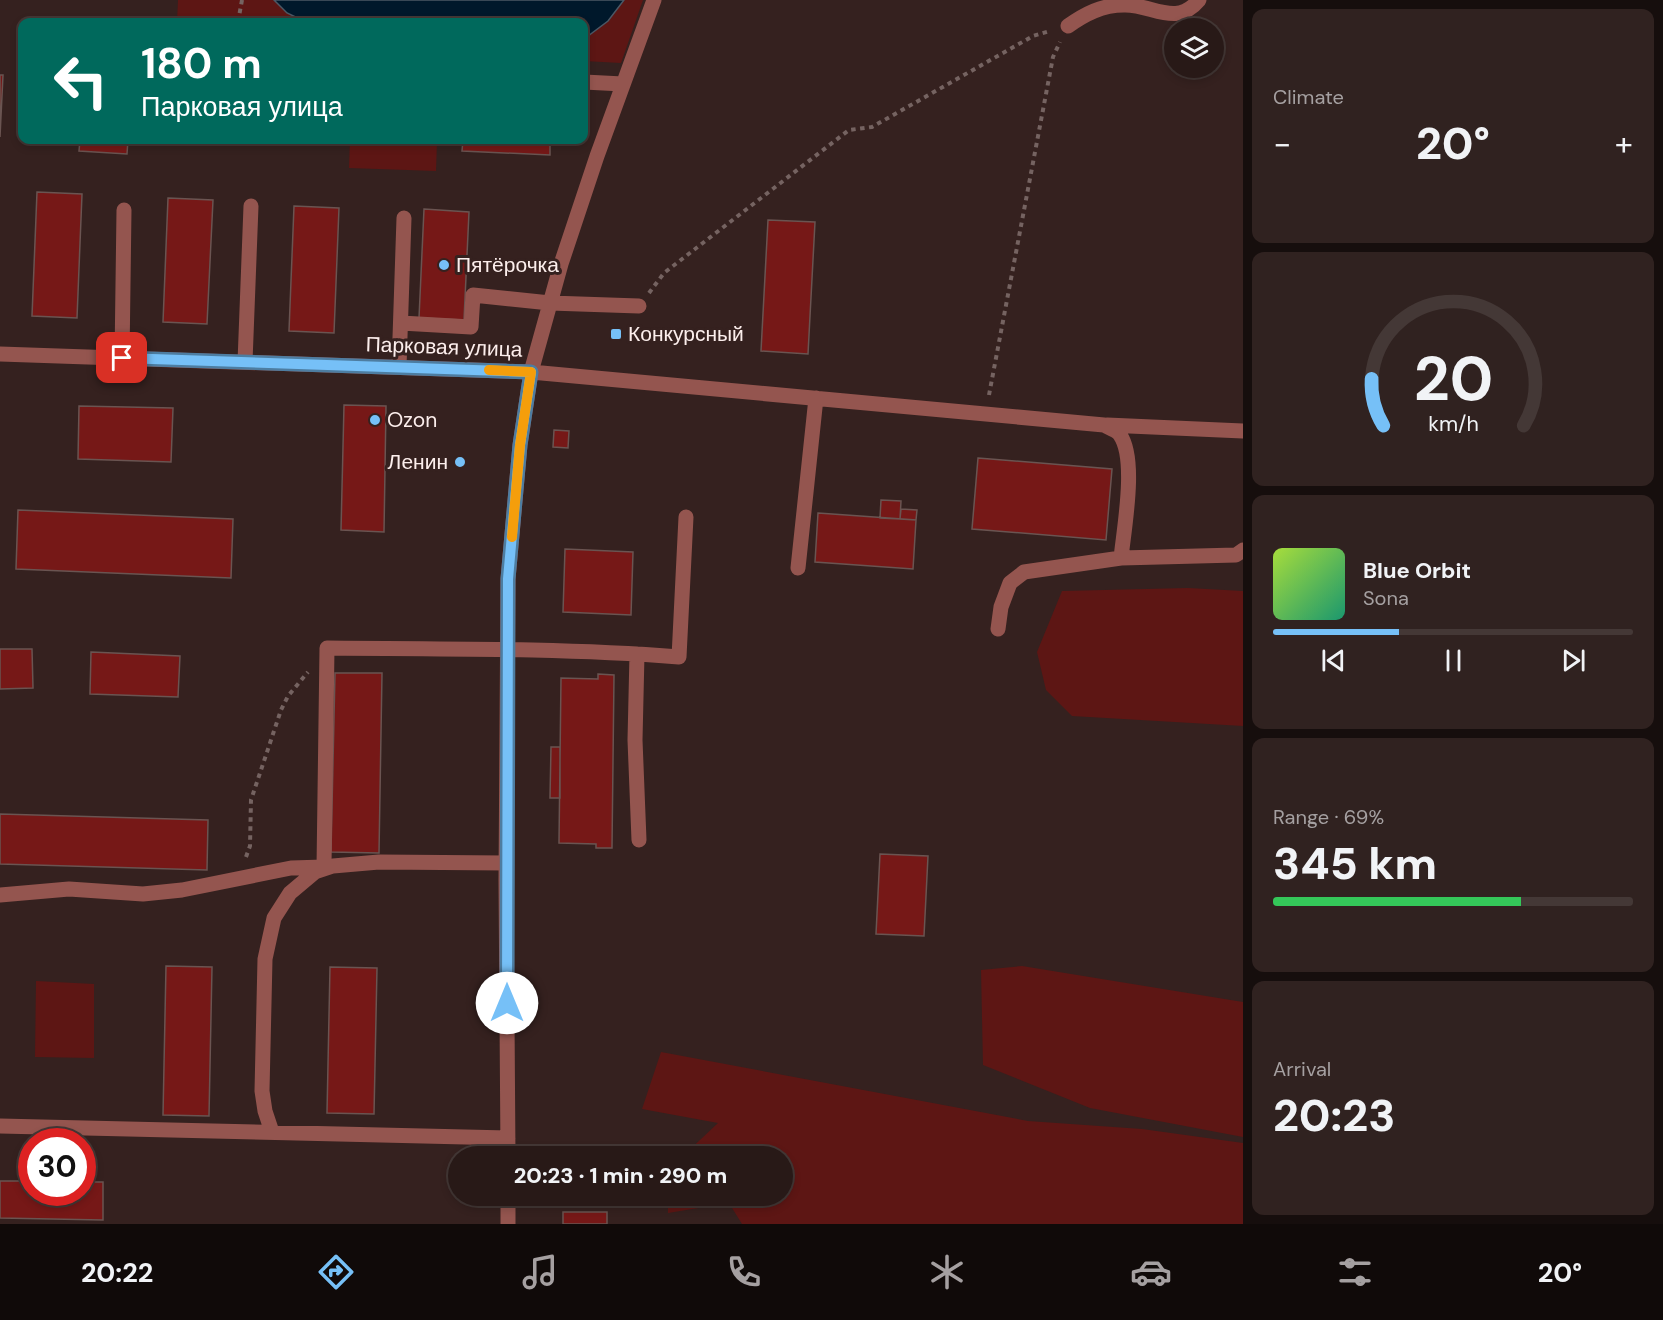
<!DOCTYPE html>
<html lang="en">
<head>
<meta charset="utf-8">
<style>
	body { margin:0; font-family:"DM Sans",sans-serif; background:#302220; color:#f1f3f6; height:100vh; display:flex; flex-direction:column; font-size:22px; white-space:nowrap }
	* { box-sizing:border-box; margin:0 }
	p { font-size:20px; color:#a5a0a1 }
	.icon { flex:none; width:33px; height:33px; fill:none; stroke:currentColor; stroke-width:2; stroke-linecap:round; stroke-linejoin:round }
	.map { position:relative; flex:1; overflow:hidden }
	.sheet { display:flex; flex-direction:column; gap:9px; padding:9px; background:#160e0d; width:420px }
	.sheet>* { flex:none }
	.hud { position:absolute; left:18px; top:18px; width:570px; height:126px; border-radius:12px; box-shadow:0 3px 9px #0003,0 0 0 2px #443836; background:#00695c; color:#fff; overflow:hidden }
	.controls { position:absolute; left:1164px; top:18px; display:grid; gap:12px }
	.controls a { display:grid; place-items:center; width:60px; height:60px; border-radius:50%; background:#281917; box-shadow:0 3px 9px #0003,0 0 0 2px #443836; font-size:30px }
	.speed { position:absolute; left:18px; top:1128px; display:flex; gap:12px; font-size:30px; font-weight:700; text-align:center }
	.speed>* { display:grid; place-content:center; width:78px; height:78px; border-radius:50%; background:#281917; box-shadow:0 3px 9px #0003,0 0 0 2px #443836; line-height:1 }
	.speed .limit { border:9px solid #d22; background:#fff; color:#111 }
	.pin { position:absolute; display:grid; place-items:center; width:51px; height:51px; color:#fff; margin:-26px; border-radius:12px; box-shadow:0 3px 9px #0006 }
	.me { position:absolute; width:66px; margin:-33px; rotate:0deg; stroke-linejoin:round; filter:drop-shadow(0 0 4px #0008) }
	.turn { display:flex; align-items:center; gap:21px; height:126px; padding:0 24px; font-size:27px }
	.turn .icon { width:78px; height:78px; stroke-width:2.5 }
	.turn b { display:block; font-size:42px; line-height:51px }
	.big { font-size:45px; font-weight:800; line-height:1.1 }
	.sheet .widget { flex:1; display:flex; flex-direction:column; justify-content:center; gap:9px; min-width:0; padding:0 21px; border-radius:12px; background:#302220 }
	.sheet .dial { align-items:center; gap:0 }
	.dial svg { height:156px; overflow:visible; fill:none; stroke:#443836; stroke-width:7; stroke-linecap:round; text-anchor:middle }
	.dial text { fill:#f1f3f6; stroke:none }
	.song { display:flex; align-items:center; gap:18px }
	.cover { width:72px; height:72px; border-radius:9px; background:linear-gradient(135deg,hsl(80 70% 55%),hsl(160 70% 35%)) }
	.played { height:6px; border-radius:3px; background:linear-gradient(90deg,#76c0f7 35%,#443836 35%) }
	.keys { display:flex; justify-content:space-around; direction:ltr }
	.heat { display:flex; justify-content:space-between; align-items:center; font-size:33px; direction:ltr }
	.charge { height:9px; border-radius:4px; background:linear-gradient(90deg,#34c759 69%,#443836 0) }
	.trip { position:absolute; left:448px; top:1146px; width:345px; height:60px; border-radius:30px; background:#281917; box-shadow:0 3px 9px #0003,0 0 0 2px #443836; font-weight:800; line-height:60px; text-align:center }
	.tab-bar { display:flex; height:96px; justify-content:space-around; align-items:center; background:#100a09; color:#a5a0a1 }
	.tab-bar .icon { width:42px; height:42px }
	.tab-bar .current { color:#76c0f7 }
	.tab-bar b { font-size:27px; color:#f1f3f6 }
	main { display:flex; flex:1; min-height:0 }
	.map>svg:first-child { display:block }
</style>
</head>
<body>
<main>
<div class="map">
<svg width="1243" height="1224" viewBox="0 0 1243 1224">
	<rect width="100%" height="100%" fill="#35211f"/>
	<path fill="#5d1614" d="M178,0H643L621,63L584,61V22H177Z
		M350,140L437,141L436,171L349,168Z
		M1188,588L1243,591V726L1072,716L1046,690L1037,652L1062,591Z
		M1022,966L1243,1002V1137L1090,1108L983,1065L981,970Z
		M36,981L94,984V1058L35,1057Z
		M661,1052L1028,1121L1142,1129L1243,1143V1224H742L729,1203L668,1213V1196H783V1156H683L718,1123L642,1109Z"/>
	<path fill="#00182b" stroke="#4c5865" stroke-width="1.5" d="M274,0H624L608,21L584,39V22H306L287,13Z"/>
	<path fill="#761817" stroke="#6a5451" stroke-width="1.5" d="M0,75H3L0,137Z
		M80,140H128L127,154L79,151Z
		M463,140H550V155L462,151Z
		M37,192L82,194L77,318L32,316Z
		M168,198L213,200L207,324L163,322Z
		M294,206L339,208L334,333L289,331Z
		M424,209L469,212L464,320L419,318Z
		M768,220L815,222L808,354L761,351Z
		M344,405L386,406L384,532L341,530Z
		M79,406L173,408L171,462L78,459Z
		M554,430L569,431L568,448L553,447Z
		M978,458L1112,469L1106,540L972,529Z
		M881,500L901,501L900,519L880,518Z
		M901,509L917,510L916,520L900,519Z
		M18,510L233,519L231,578L16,569Z
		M818,513L916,520L913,569L815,562Z
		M565,549L633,552L631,615L563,612Z
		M0,649H32L33,688L0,689Z
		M91,652L180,656L178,697L90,694Z
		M335,673H382L379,853L331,852Z
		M598,674L614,675L612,848H596V844L559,843L561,678L598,679Z
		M551,747H560V798H550Z
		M0,814L208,820L207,870L0,864Z
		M880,854L928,856L924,936L876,934Z
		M166,966L212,967L209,1116L163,1115Z
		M330,967L377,968L374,1114L327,1113Z
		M0,1181H32V1192H82V1182H103V1220L0,1218Z
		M563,1212H607V1224H563Z"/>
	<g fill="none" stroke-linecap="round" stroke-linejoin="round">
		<path stroke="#756361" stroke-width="4" stroke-dasharray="4.5 4.5" stroke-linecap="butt" d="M238,22L242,0
			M649,293L664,273L849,130L872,127L1033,36L1050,31
			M989,395L1053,57L1060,42
			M246,857L250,846L251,800L281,710L288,696L308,672"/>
		<path stroke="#94554f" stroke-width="15" d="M1068,26C1085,14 1102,5 1124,5C1152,4 1176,28 1199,0
			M584,82L623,84
			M401,323L471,327L473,295L550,303L639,306
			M0,354L531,372L1104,425C1109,428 1117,430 1120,435C1137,459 1124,528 1121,558
			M122,358L124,210
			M245,362L251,206
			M399,367L404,218
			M1107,425L1243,431
			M798,568L816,398
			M998,629L1001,607L1010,583L1024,572L1121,558L1236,555L1243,550
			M637,654L635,740L639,840
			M324,867L327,648C444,649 562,648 679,657L686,517
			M0,895L69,889L143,894L182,890L291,868L324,867
			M0,1126L508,1138
			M272,1132L265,1111L262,1091L265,959L274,918L290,893L315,872L333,866L379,862L506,863
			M508,1156L506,880L508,579L520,445L531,372L561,264L597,156L654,0
			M508,1224V1196"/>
	</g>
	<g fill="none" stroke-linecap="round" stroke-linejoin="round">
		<g stroke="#4d7da1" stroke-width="15">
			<path id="route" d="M122,358L531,372L520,445L508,579L507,1003"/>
		</g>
		<use href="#route" stroke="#76c0f7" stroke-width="10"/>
		<path stroke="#f59e0b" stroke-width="10" d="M489,370L531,372L520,445L512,537"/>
	</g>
	<g fill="#76c0f7" stroke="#35211f" stroke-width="2">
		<circle cx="444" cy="265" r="6"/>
		<rect x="610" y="328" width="12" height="12" rx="3"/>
		<circle cx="375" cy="420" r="6"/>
		<circle cx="460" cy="462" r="6"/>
	</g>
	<g text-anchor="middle" stroke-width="6" stroke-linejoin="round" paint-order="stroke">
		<g font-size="21" fill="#fceeec" stroke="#35211f" text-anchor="start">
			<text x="456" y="272">Пятёрочка</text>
			<text x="628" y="341">Конкурсный</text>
			<text x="387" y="427">Ozon</text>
			<text x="448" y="469" text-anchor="end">Ленин</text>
		</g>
		<g font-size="21" fill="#fceeec" stroke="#35211f">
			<text transform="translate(444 347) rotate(2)" y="7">Парковая улица</text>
		</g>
	</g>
</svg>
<div class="controls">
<a><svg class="icon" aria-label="layers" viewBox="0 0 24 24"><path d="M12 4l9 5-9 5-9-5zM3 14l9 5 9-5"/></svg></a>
</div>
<div class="speed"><div class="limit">30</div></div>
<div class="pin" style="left:122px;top:358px;background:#d93025"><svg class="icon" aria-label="arrive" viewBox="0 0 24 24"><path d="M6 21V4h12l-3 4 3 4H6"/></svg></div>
<svg class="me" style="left:507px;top:1003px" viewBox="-20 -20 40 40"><circle r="19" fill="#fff"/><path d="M0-13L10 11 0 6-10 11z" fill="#76c0f7"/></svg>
<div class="trip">20:23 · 1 min · 290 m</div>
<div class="hud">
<div class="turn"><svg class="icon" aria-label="left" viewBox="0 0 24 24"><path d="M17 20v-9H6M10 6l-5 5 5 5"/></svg><div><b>180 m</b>Парковая улица</div></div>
</div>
</div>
<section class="sheet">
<div class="widget"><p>Climate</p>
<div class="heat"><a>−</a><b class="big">20°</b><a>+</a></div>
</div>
<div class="widget dial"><svg viewBox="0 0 100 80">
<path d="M14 69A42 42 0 1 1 86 69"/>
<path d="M14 69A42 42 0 0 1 8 45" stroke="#76c0f7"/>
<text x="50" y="56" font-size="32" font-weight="700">20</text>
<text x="50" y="72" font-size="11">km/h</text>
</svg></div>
<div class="widget">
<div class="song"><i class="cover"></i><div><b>Blue Orbit</b><p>Sona</p></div></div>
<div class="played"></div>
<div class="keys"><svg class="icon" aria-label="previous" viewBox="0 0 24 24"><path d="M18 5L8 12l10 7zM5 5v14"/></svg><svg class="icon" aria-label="pause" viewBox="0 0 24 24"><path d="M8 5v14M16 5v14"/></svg><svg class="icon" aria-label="next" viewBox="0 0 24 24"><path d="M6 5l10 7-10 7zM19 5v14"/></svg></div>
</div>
<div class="widget"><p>Range · 69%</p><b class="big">345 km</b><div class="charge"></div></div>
<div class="widget"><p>Arrival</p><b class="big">20:23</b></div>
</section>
</main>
<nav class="tab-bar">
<b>20:22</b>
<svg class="icon current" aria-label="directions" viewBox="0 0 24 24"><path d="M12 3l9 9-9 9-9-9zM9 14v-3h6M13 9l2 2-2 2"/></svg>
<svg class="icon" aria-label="music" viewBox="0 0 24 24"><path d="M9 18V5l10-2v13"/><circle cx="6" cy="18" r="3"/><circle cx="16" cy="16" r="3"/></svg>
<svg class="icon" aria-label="phone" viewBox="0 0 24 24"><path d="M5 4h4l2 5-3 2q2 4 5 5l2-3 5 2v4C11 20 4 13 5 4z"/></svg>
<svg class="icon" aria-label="climate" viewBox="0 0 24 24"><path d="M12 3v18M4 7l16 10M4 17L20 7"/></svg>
<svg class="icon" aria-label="car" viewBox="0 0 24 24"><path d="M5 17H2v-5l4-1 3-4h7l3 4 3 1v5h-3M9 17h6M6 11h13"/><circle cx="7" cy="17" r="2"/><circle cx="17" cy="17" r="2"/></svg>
<svg class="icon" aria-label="filters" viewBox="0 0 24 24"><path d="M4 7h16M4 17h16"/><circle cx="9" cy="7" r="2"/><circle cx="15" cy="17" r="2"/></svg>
<b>20°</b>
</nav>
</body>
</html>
